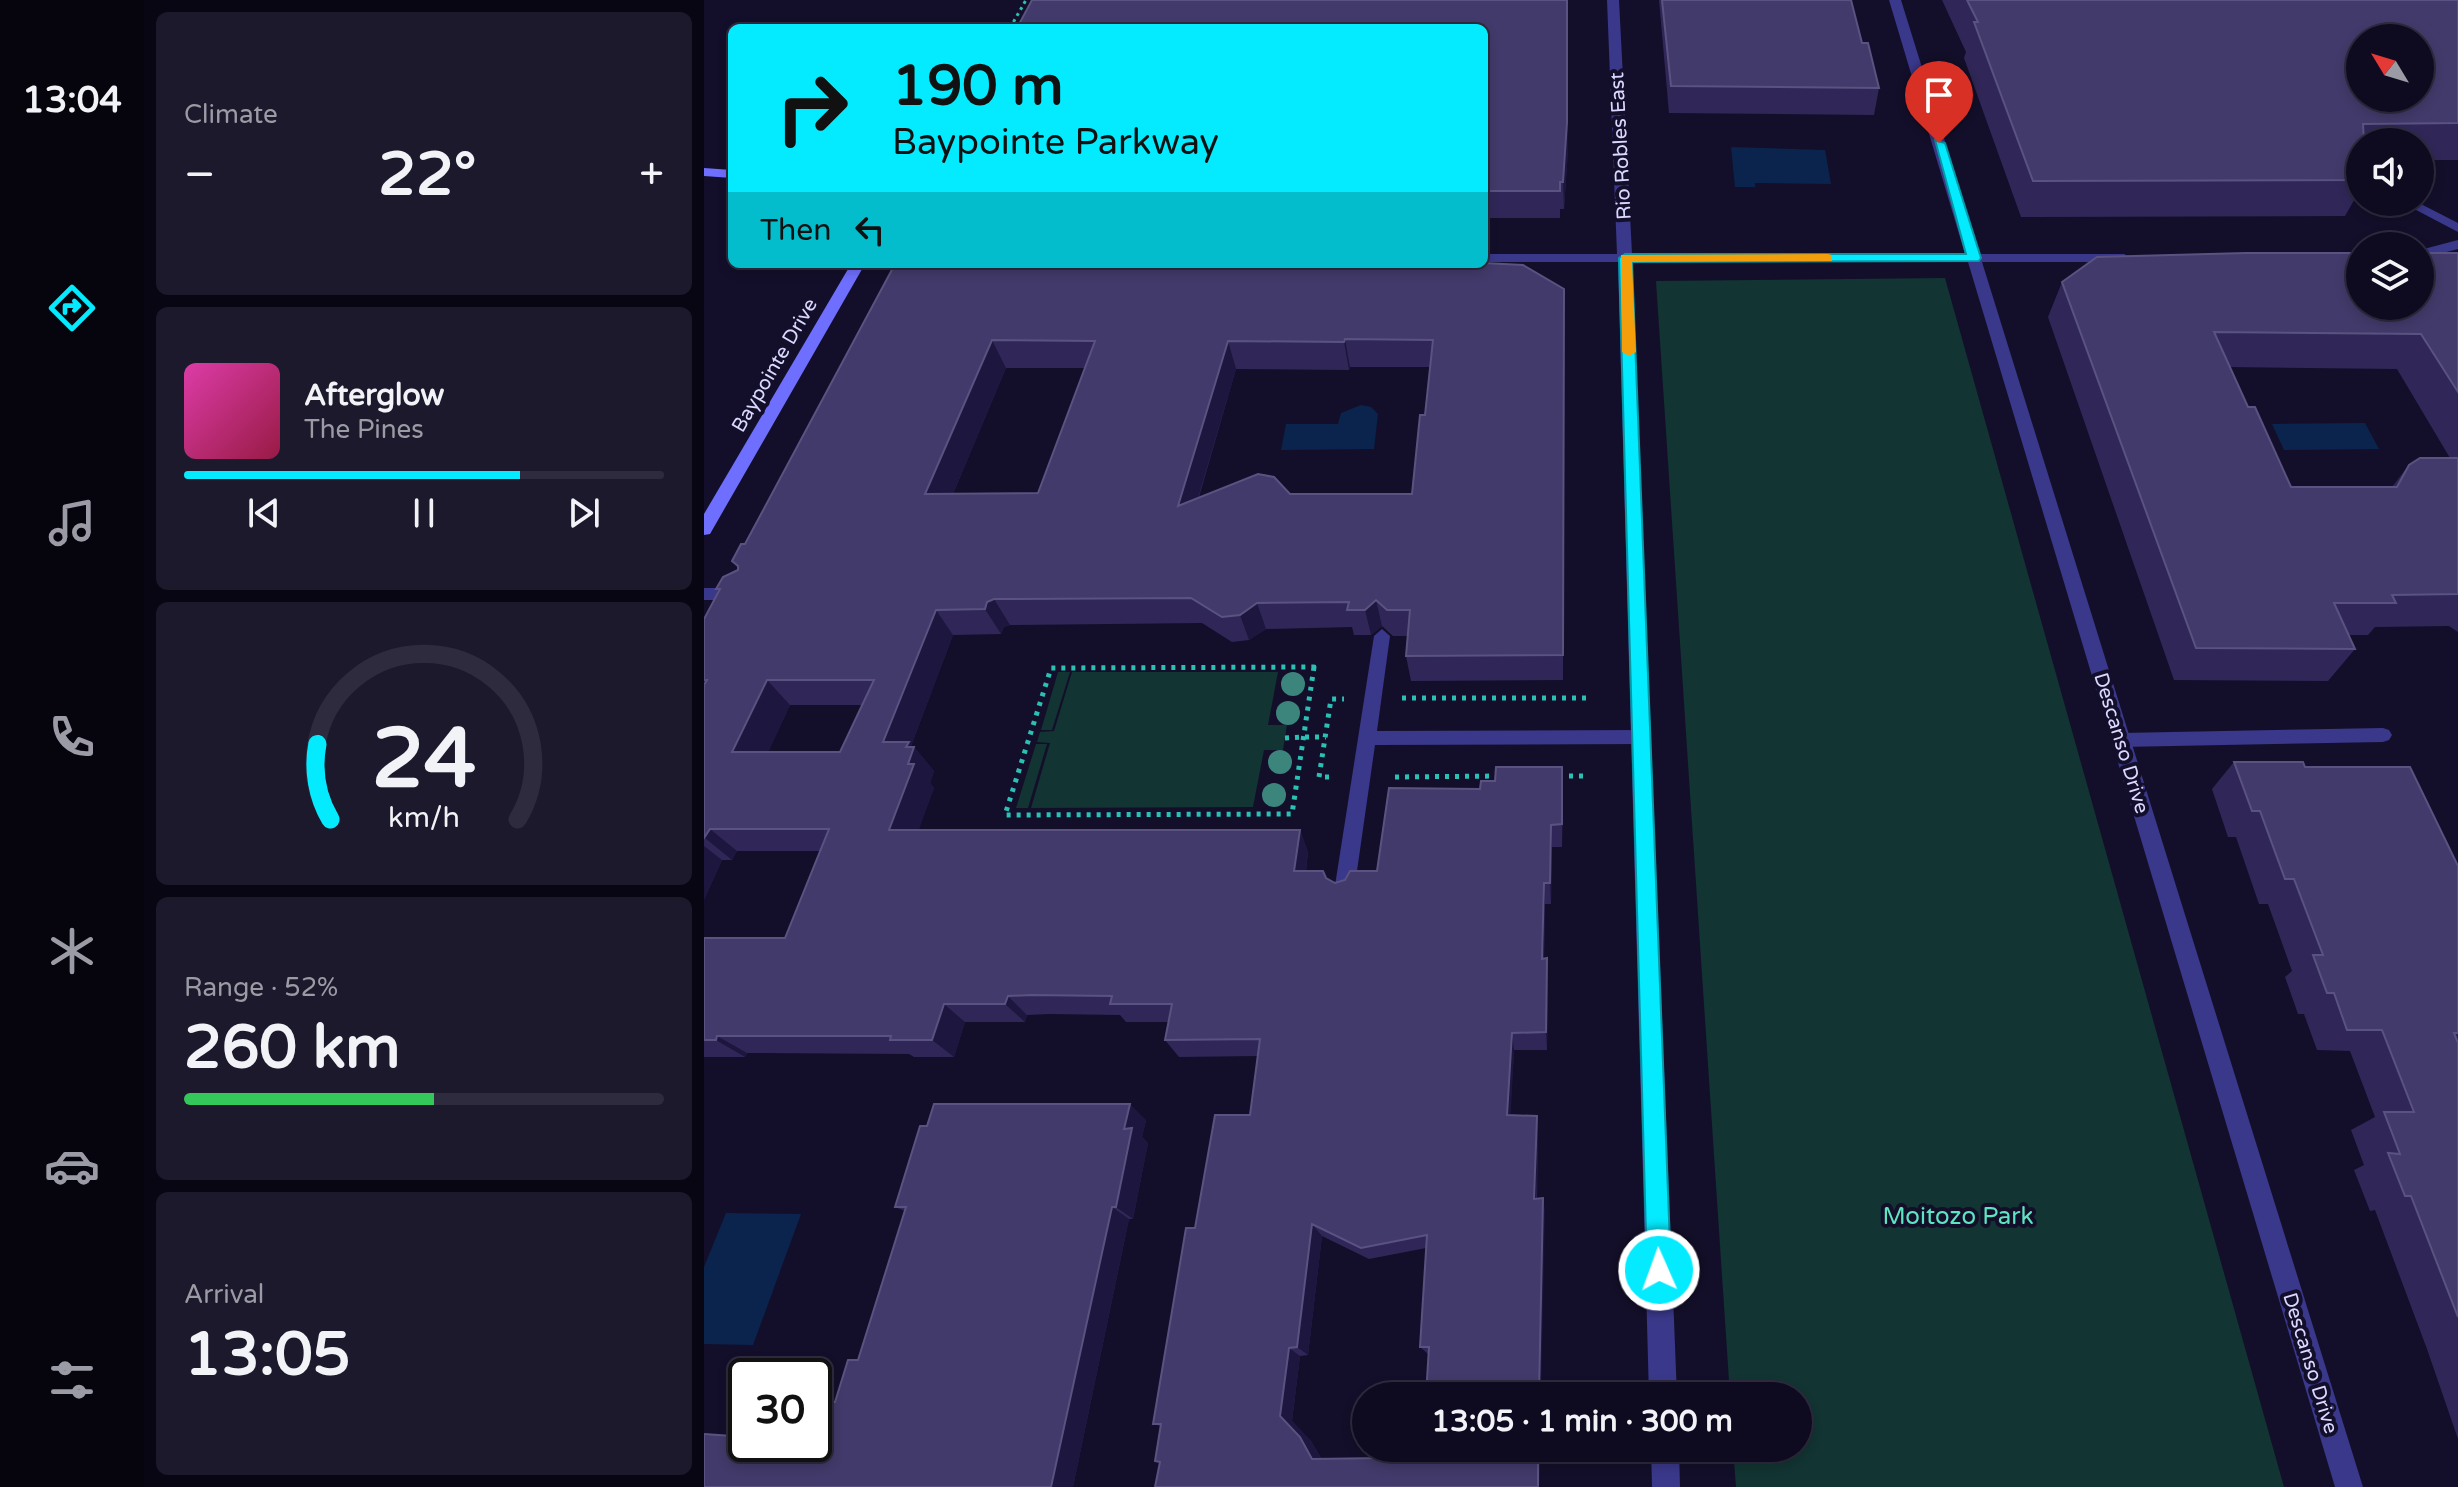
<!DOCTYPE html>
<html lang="en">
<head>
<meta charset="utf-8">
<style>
	body { margin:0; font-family:"Varela Round",sans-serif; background:#1c192d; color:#f1f3f6; height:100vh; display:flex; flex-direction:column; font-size:30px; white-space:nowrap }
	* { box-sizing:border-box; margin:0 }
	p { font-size:26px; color:#9b9ba5 }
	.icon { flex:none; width:44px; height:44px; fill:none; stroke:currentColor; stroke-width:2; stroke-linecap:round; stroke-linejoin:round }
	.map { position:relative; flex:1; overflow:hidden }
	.panel { display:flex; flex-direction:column; gap:12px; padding:12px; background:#080612; width:560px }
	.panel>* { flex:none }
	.top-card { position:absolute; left:24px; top:24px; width:760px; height:244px; border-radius:12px; box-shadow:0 4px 12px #0003,0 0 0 2px #2e2b3e; background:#04ebff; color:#111; overflow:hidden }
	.needle { width:52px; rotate:308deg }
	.controls { position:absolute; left:1642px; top:24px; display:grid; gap:16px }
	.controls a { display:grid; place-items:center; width:88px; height:88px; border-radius:50%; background:#0e0b20; box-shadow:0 4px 12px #0003,0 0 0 2px #2e2b3e; font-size:40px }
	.speed { position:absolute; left:24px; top:1358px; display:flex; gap:16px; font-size:40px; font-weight:700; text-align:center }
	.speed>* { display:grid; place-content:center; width:104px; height:104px; border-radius:50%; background:#0e0b20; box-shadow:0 4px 12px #0003,0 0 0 2px #2e2b3e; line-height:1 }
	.speed .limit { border:4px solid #111; border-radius:12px; background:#fff; color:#111 }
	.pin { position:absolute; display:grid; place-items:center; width:68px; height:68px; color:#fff; margin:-82px -34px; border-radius:50% 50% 50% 0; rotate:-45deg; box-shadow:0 0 8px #0007 }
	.pin .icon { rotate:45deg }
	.me { position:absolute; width:88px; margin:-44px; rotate:358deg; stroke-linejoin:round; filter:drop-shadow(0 0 6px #0008) }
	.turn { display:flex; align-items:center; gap:28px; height:168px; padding:0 32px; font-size:36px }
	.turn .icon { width:104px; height:104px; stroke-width:2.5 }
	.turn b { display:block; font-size:56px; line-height:68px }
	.then { display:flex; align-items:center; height:76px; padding:0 32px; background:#0003; gap:16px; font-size:30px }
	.big { font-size:60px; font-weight:700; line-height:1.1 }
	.panel .widget { flex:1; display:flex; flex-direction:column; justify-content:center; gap:12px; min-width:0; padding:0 28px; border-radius:12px; background:#1c192d }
	.panel .dial { align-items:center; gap:0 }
	.dial svg { height:208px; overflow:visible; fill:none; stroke:#2e2b3e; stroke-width:7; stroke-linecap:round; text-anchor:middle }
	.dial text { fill:#f1f3f6; stroke:none }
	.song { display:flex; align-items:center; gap:24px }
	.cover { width:96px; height:96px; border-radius:12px; background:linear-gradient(135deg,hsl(320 70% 55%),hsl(340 70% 35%)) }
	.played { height:8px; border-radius:4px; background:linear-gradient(90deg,#04ebff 70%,#2e2b3e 70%) }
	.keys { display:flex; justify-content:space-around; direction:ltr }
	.heat { display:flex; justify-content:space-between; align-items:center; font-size:44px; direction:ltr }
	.charge { height:12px; border-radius:6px; background:linear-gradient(90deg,#34c759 52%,#2e2b3e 0) }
	.trip { position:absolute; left:648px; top:1382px; width:460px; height:80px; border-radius:40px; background:#0e0b20; box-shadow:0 4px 12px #0003,0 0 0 2px #2e2b3e; font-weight:700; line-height:80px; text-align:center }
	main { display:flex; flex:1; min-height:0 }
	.dock { display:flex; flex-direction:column; width:144px; justify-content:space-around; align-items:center; background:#06040d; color:#9b9ba5 }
	.dock .icon { width:56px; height:56px }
	.dock .active { color:#04ebff }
	.dock b { font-size:36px; color:#f1f3f6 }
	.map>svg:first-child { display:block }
</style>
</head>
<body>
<main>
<nav class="dock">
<b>13:04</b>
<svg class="icon active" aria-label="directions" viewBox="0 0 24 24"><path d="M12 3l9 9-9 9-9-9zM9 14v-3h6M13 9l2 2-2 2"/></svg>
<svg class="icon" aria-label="music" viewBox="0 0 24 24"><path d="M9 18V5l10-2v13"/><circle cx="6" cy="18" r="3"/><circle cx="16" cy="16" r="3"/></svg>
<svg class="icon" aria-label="phone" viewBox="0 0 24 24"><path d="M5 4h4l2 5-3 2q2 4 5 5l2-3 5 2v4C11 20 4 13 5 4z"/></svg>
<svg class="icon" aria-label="climate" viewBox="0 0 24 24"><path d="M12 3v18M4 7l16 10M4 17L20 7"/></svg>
<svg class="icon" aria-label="car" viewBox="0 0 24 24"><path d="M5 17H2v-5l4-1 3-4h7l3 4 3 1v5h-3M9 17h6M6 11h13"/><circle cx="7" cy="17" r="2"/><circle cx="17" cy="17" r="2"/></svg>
<svg class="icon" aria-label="filters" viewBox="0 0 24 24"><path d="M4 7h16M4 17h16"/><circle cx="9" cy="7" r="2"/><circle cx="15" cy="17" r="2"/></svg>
</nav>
<section class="panel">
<div class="widget"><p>Climate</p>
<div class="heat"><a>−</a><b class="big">22°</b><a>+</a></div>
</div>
<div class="widget">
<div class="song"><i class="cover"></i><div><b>Afterglow</b><p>The Pines</p></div></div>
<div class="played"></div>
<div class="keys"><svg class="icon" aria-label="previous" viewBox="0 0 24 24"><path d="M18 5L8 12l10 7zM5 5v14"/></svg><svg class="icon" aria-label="pause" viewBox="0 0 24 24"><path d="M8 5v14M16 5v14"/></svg><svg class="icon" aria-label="next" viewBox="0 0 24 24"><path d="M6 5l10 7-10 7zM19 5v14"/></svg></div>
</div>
<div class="widget dial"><svg viewBox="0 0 100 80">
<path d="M14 69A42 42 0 1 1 86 69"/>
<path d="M14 69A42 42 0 0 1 9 40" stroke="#04ebff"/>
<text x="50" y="56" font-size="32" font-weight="700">24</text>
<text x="50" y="72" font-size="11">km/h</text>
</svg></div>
<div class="widget"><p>Range · 52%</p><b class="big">260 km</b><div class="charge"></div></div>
<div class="widget"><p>Arrival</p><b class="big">13:05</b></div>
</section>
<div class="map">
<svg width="1754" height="1487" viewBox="0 0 1754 1487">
	<rect width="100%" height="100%" fill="#130f2a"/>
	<path fill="#123432" d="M1241,278L1580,1487H1032L1029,1448H1094V1396H1026L952,281Z
		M354,672H366L348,730H337Z
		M368,672H574L564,725H583L579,750H560L549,807L327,808L346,743L333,742L336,732L350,731Z
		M332,744H343L324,808H312Z"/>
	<path fill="#0a244d" d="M1027,147L1121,150L1127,184L1051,183V187H1031Z
		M657,405L667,407L674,414L670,449L577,450L582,424H634L637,413Z
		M1661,423L1675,449L1580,450L1568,424Z
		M22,1213L97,1214L49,1345L0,1344V1267Z"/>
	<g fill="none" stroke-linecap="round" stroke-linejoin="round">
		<path stroke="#2ac0b4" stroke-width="3" stroke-dasharray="3 4" stroke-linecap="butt" d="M306,28L322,0"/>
		<path stroke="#2ac0b4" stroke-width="5" stroke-dasharray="4 6" stroke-linecap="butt" d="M610,667L588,814L301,815L347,668Z
			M698,698H885
			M601,737H622
			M581,738L601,737
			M855,776H885
			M625,777H615L627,699H640
			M691,777L797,776"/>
		<path fill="#3a388a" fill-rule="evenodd" d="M1697,202H1713L1754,223V232Z
			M0,588H36L44,594L36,600H0Z
			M678,629L686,636L673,731L937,730L943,732L946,737L943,742L937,744L671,745L650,892L647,898L640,901L633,898L630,892L670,636Z
			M1679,728L1685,730L1688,735L1685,740L1679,742L1417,747L1411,745L1408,740L1411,735L1417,733Z"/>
		<path fill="#3a388a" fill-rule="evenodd" d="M903,0H915L928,254H1261L1185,0H1197L1276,254H1420L1427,258L1420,262H1278L1659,1487H1631L1264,262H928L973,1396H945L914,262H780V254H913Z
			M1754,240V249L1716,259V250Z
			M947,1448H975L976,1487H948Z"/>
		<path fill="#6f6fff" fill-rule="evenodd" d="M0,168L28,170V178L0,176Z
			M147,264H161L6,534L0,535V514Z"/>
	</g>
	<g fill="#3c857d">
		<circle cx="589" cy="684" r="12"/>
		<circle cx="584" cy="713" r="12"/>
		<circle cx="576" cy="762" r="12"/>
		<circle cx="570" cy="795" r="12"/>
	</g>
	<path fill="#302758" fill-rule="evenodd" d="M955,0H1147L1158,43L1175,88L1170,115L965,113Z
		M1238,0H1754V160H1716V142H1656V190L1641,216L1317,217L1260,58L1262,52Z
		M780,28L864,149L860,209H856V218H780Z
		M1754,253V632L1745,626L1671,627L1664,635H1645L1651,649L1624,681L1470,680L1344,317L1358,282ZM1526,367L1693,369L1746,458L1705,465L1688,487H1587L1544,407Z
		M191,264L860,289L859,680L707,681L702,656L704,636H689L678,626L667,635H650L648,627L562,629L545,640L528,642L498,623L306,625L300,627L297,634L249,635L207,746L210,747L230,771L226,783L230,788L214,830H596L604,852L602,871L631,883L673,871L859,790L858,847H848L847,904H841L840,959L843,958L844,978L843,1050H810L806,1115L833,1116L834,1131L833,1198L841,1211L724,1354L716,1347L722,1248L665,1259L618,1236L604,1355L596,1356L588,1421L607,1441L617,1458H680L687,1448H836L835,1487L456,1462L457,1426L449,1424L491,1228L546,1115L554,1056L475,1057L461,1040L465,1022H422L416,1015L345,1014L323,1015L321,1022H261L250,1057H210L205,1054L43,1053L41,1057H0V938H81L116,851H33L28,860H18L0,900V619L15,592L12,589L34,570V568L28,561L41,544ZM646,367H726L721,415L708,494H586L495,497L532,369L645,370ZM302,368H381L334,493L249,494ZM86,705H158L136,752H64Z
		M1530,762L1601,767L1754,866V1439L1723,1349L1671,1210L1666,1211L1650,1170L1660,1165L1647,1130L1671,1117L1646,1051L1613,1050L1600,1014H1594L1581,977L1588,971L1564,904H1555L1532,837H1524L1508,789Z
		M442,1120L438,1137L444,1143L429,1219H425L369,1487H0L110,1444L154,1360L201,1211L191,1207Z"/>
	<path fill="#1d163e" d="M863,6L864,149L860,209L859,182Z
		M641,339L646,367L645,370L640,342Z
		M288,340L302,368L238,520L221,494Z
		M524,341L532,369L484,532L474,506Z
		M290,599L306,625L300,627L297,634L281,609L283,602Z
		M672,600L678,626L667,635L661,610Z
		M553,603L562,629L545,640L536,615Z
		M232,610L249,635L207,746L210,748V747L230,771L226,783L230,788L207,852L185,830L179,742Z
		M63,680L86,705L54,775L28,752Z
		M847,825L848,847L847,904L846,883Z
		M6,829L33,851L28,860L1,838Z
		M596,830L604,852L599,892L590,871Z
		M0,846L18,860L0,900Z
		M840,883L841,904L839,978L838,959Z
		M843,958L844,978L843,1050L842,1032Z
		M304,996L323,1015L321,1022L301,1004Z
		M240,1004L261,1022L250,1057L228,1040Z
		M808,1033L810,1050L806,1130L803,1115Z
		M13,1036L43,1053L41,1057L12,1040Z
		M426,1104L442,1120L438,1137L444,1143L429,1219L412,1207L420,1129Z
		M833,1116L834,1131L832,1211L830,1199Z
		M839,1198L841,1211L837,1396H835Z
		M408,1207L425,1219L369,1487H347Z
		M608,1224L618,1236L604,1355L593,1347Z
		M585,1348L596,1356L588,1421L607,1441L619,1462L608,1459L576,1416Z
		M834,1448H836L835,1487H834Z"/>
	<path fill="#423a6a" stroke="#5a5381" stroke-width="2" fill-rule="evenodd" d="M328,0H863V122L859,182H856V191H780V28H313Z
		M958,0H1147L1158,43H1164L1175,88L967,86Z
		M1263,0H1754V123L1659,124L1660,142H1656V180L1329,181L1270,22H1274ZM1656,38H1716V98H1656Z
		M1542,253H1656V306H1716V253H1754V392L1717,334L1510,332L1544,407H1551L1587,487H1693L1705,465L1716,458H1754V594L1688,595L1692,603H1630L1651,649L1492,648L1358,282L1393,257Z
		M780,263L819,265L860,289L859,655L702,656L706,610H683L672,600L661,610H643L645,602L553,603L536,615L518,617L487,598L290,599L283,602L281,609L232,610L179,742H205L202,747H210L204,764H210L185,830H596L590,871H619L622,878L631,883L641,880L646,871H673L685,788L776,789L777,781H791L792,767H858V824L847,825L846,883H840L838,959L843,958L842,1032L808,1033L803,1115L833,1116L830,1199L839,1198L835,1396H722L725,1347H716L723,1235L657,1248L608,1224L593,1347L585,1348L576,1416L596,1437L608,1459L680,1458L687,1448H834V1487H451L456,1462L451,1461L457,1424H449L482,1228H491L511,1115H546L556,1039L461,1040L468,1004H406L408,996L327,995L304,996L301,1004H240L228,1040H186L187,1036H13L12,1040H0V938H81L125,829H6L0,838V685L3,680H0V619L16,589H12L19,577L34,570V566L28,561L37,544H41L191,264ZM641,339L729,340L721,415H716L708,494H586L570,477L554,474L474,506L524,341L640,342ZM288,340L391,341L334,493L221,494ZM63,680H170L136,752H28Z
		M1530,762H1599L1601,767H1706L1754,866V1033H1750L1754,1043V1317L1707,1196H1701L1684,1153L1696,1154L1680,1112H1710L1678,1030H1643L1630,993H1623L1609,955H1619L1590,879H1581L1556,811H1548Z
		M230,1104H426L420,1129L428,1128L412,1207H408L347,1487H0V1434L42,1437V1444H110V1402H131L144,1360H154L202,1207H191L216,1126H223Z"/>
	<path fill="#04ebff" stroke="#0399a6" stroke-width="2" d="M1231,140L1241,143L1277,258L1275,261L928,262L967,1270L963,1279L955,1282L947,1279L943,1270L915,258L921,254H1262Z"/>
	<path fill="#f59e0b" d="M1124,254L1128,255V261L928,262L932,352L925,356L918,352L917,255Z"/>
	<g text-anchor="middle" stroke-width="8" stroke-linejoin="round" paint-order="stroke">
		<g font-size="20" fill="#dbd8ff" stroke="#130f2a">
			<text transform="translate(916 146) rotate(-93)" y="7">Rio Robles East</text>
			<text transform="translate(70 365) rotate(-60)" y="7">Baypointe Drive</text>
			<text transform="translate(1418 743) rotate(73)" y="7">Descanso Drive</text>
			<text transform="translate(1607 1363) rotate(73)" y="7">Descanso Drive</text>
		</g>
		<g font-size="24" fill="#5de5c1" stroke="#130f2a">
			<text x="1254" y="1224">Moitozo Park</text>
		</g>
	</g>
</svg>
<div class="controls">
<a><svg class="needle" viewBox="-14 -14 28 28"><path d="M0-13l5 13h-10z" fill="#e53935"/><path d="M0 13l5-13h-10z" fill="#9b9ba5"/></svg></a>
<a><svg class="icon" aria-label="sound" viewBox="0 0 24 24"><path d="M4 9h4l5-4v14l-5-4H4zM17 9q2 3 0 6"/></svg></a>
<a><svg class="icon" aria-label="layers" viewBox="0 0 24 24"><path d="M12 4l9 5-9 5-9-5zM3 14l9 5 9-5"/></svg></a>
</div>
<div class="speed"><div class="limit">30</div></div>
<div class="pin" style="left:1235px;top:143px;background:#d93025"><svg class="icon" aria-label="arrive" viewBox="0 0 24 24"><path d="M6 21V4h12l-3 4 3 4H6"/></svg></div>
<svg class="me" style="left:955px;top:1270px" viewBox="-20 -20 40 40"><circle r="17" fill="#04ebff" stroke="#fff" stroke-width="3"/><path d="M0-11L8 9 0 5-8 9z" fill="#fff"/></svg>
<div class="trip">13:05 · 1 min · 300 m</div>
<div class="top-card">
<div class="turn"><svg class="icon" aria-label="right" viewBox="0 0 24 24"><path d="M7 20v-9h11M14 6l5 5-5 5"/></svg><div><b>190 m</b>Baypointe Parkway</div></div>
<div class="then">Then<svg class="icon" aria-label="left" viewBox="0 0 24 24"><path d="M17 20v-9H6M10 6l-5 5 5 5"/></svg></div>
</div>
</div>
</main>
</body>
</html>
